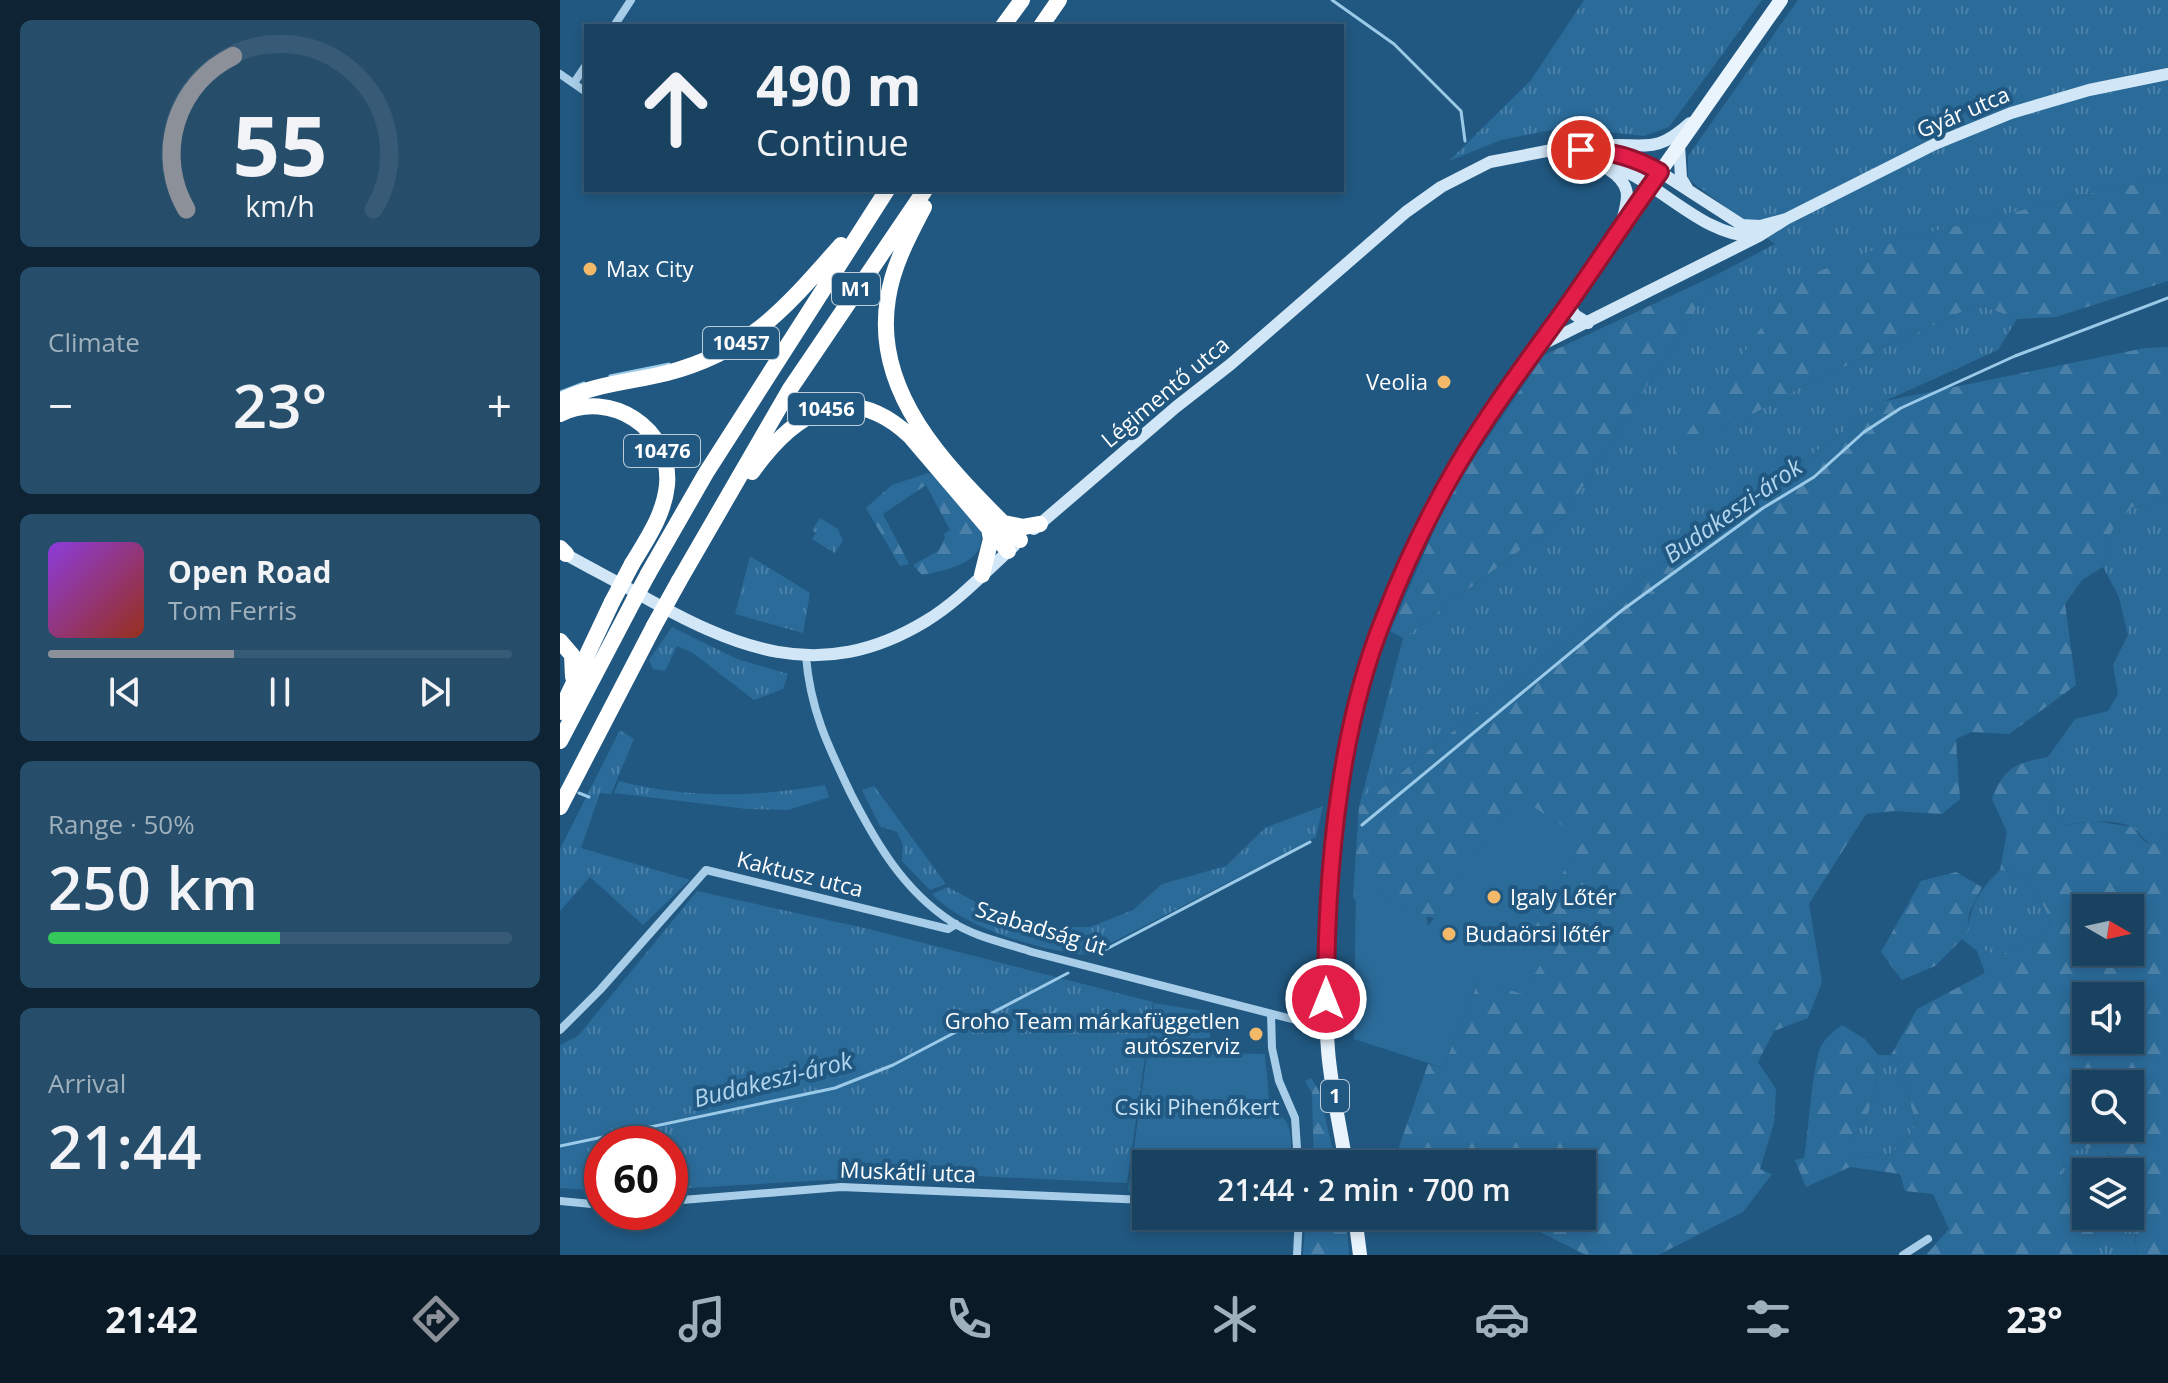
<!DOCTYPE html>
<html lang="en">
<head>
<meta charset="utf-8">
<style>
	body { margin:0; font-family:"Open Sans",sans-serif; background:#264d6a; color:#f1f3f6; height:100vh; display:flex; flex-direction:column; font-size:30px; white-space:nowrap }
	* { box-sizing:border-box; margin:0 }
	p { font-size:26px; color:#9fb0bd }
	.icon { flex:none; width:44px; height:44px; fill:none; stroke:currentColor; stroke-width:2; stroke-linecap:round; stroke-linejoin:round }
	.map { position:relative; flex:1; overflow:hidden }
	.drawer { display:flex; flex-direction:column; gap:20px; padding:20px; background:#0e2435; width:560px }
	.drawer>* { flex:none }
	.hud { position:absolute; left:24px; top:24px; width:760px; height:168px; border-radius:0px; box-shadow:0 4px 12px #0003,0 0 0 2px #375b76; background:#194261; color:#f1f3f6; overflow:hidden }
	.needle { width:52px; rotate:99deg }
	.controls { position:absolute; left:1512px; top:894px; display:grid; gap:16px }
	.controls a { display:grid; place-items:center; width:72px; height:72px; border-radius:0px; background:#194261; box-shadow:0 4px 12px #0003,0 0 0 2px #375b76; font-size:40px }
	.speed { position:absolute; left:24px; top:1126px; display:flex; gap:16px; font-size:40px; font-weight:700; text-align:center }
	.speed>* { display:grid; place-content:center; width:104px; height:104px; border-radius:50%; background:#194261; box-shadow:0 4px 12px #0003,0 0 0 2px #375b76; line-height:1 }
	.speed .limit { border:12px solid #d22; background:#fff; color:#111 }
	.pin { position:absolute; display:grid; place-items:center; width:68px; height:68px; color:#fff; margin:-34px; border:4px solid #fff; border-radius:50%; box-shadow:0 2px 8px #0007 }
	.me { position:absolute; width:88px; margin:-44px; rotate:0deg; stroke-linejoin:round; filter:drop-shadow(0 0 6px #0008) }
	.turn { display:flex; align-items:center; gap:28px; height:168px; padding:0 40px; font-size:36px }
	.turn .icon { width:104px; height:104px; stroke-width:2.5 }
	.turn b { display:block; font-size:56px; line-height:68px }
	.big { font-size:60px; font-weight:600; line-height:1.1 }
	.drawer .widget { flex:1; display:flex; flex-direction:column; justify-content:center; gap:12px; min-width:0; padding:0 28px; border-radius:12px; background:#264d6a }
	.drawer .dial { align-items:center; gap:0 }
	.dial svg { height:208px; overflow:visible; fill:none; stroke:#375b76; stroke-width:7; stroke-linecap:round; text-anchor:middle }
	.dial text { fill:#f1f3f6; stroke:none }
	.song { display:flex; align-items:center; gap:24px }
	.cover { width:96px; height:96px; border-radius:12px; background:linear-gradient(135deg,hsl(270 70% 55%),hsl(10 70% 35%)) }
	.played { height:8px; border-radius:4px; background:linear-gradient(90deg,#8c9099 40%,#375b76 40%) }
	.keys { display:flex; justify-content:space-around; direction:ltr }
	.heat { display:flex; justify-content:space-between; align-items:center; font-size:44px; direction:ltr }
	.charge { height:12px; border-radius:6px; background:linear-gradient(90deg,#34c759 50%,#375b76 0) }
	.trip { position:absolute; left:572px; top:1150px; width:464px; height:80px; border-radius:0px; background:#194261; box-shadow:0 4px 12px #0003,0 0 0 2px #375b76; font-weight:600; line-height:80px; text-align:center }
	.menu { display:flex; height:128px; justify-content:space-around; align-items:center; background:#0a1a27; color:#9fb0bd }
	.menu .icon { width:56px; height:56px }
	.menu .current { color:#8c9099 }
	.menu b { font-size:36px; color:#f1f3f6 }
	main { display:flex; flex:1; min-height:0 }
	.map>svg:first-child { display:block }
</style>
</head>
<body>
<main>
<section class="drawer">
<div class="widget dial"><svg viewBox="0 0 100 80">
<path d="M14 69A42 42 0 1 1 86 69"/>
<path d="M14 69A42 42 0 0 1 32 10" stroke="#8c9099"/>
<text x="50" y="56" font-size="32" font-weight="700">55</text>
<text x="50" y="72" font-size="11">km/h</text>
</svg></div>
<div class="widget"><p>Climate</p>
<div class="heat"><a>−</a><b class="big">23°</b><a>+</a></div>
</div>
<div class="widget">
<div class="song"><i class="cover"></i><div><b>Open Road</b><p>Tom Ferris</p></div></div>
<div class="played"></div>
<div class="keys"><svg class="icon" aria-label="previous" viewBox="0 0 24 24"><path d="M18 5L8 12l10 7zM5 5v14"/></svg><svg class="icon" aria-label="pause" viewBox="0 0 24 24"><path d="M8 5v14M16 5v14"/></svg><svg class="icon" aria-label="next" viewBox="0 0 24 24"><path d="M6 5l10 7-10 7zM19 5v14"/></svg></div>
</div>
<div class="widget"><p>Range · 50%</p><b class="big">250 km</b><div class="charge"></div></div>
<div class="widget"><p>Arrival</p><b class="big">21:44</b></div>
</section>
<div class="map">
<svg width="1608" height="1255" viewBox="0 0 1608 1255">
	<defs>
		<pattern id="grass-tufts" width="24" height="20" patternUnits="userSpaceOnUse" patternTransform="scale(2)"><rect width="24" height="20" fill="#2b6b99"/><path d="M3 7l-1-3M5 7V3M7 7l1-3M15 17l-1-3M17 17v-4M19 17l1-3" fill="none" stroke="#4b81a8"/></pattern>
		<pattern id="forest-firs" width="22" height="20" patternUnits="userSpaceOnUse" patternTransform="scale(2)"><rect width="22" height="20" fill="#2b6b99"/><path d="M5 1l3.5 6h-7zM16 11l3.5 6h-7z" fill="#4b81a8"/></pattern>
	</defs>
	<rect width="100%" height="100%" fill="#215881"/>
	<path fill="url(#grass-tufts)" d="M1024,0H1202L1109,127L1084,136L1006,127L941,140L889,161L971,80Z
		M1238,0H1608V178L1550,189L1342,239L1109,460L1243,386L1418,304L1457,319L1438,350L1325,401L1095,569L799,807L843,638L1003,518L1158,274L1215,244L1128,179V156Z
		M1608,502V836L1593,844C1582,840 1581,833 1573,828C1557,818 1523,822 1506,825L1494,812L1488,757L1515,719L1548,711L1558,694L1553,665L1568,635L1559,597L1543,567L1551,532L1572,507Z
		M260,518L278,529L283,541L275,553L252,539L256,533L252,530Z
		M190,556L250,593L243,633L175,614Z
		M112,627L177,659L228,674L223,689L194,700L133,653L117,646L105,671L93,669L89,660Z
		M60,730L74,739L51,794L40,793L21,848L130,880L83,925L30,877L0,911V849Z
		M59,781C127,799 196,797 265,785L269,797L228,810L187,809L54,793Z
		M314,786L386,884L370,890L342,861L343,845L337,832L320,826L302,790Z
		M763,806L756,837L528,955C482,951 405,929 372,894L388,887L461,927H530L573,910L602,884L666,866L705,828Z
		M1440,870L1461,874L1480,899L1490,919L1487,934L1441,955L1427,952L1407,934C1410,906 1420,889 1440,870Z
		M137,891L313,930L593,1002L567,1183L374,1174L110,1189V1144H42V1191L0,1188V1045L18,1036Z
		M1318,1055H1331C1341,1067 1342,1075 1346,1090C1355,1122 1364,1126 1334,1151C1323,1160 1305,1159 1291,1154V1139L1306,1120L1315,1091Z
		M1539,1146L1567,1172H1526V1216H1570V1192L1577,1255H1540C1537,1218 1491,1190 1505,1152Z"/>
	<path fill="url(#forest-firs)" fill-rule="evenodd" d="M1608,178V281L1496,317L1457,319L1418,304L1243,386L1107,462L1234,281L1342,239L1550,189Z
		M1158,274L1003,518L843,638L830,631L891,492L984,355Z
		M1608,347V502L1572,507L1551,532L1543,567L1522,580L1505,604L1516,685L1449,734L1411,732L1396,739L1400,799L1382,814L1334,811L1306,814L1249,904L1262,982L1248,1018L1214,1031L1198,1062L1216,1089L1214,1123L1200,1169L1212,1174L1183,1212L1098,1255H1026L972,1228L924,1216H1022V1164H833L868,1064L883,1068L923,970L886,922L867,916L869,946L809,919L793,897L799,807L1095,569L1325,401L1585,348Z
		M368,473L378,478L420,530C429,563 386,570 362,575L353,565L378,551L385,538L384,534L390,530L366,485L323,514L349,564L340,566L306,508L332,485Z
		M1488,757L1494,812L1506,825L1535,821L1572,827L1584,841L1593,844L1608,836V1255H1577L1570,1172L1539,1146L1505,1152C1490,1189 1537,1219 1540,1255H1366L1389,1229L1373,1194L1345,1191L1340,1174L1290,1167L1246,1187L1235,1160L1244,1158C1249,1133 1252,1058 1263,1043C1267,1036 1276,1030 1282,1025L1305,1039L1318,1055L1315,1091L1306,1120L1291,1139V1154C1304,1159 1323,1160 1334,1151C1364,1126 1355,1122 1346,1090C1342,1076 1341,1067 1331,1055L1357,1009L1425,973L1417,951L1402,939L1375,966L1342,980L1321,952L1361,881L1396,872L1422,887L1409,913L1407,933L1427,952L1441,955L1487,934L1490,919L1480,899L1461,874L1440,870L1447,832L1432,799C1444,767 1456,763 1488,757ZM1570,908V952H1526V908ZM1570,996V1040H1526V996ZM1570,1084V1128H1526V1084Z
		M751,1078L759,1091L776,1164H754L752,1093L745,1081Z
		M746,1216H786L789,1255H743Z"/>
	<path fill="#2b6b99" d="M957,796L1024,840L970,924L995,942L962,994L919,980L883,1068L794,1039L796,878L869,925Z
		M594,1003L649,1012L651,1053L705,1054L710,1109C736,1121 731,1139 730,1164H586V1193L568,1191Z"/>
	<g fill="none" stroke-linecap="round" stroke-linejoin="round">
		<path stroke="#9bcae9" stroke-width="3" d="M772,0L834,44L901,111L905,141
			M50,376L109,364
			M0,392L24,383
			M19,793L29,797
			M802,825L1061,611L1203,508L1254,477L1304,432L1341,408L1455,356L1608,298
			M539,953L750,842
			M0,1146L275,1088L333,1065L508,973"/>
		<path stroke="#a7cde8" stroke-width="8" d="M54,26L71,0
			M0,74L26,92
			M14,83L26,65
			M246,656C250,709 268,746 291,794C316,843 344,891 392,922C415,937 446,943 472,952L767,1028
			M711,1014L712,1048L719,1081L735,1118L738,1164
			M0,1030L40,990L146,870L388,929L396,924
			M0,1201L42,1205
			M110,1201L281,1187L586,1200
			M737,1255L739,1216
			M1343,1255L1368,1239"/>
		<path stroke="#d1e6f6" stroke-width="12" d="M1048,145C1088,144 1097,153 1130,123
			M1119,145L1121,178L1127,188
			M1035,161C1050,165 1063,169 1076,177C1112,197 1154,239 1196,236
			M1048,169C1074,186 1068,199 1061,225
			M1008,304L1015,315L1028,323
			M975,348L1199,236L1226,219L1375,144L1451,113L1529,90L1608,74
			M474,529L616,407L671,364L846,212L881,187L930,162L997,149L1046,151L1063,155L1100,172L1182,225L1200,226L1226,219
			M0,551C24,565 50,578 75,592C174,648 259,686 366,621C399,601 426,571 454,546"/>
		<path stroke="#e9f4fd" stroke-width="14" d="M786,1164C780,1126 771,1088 768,1050C761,960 768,872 782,784C791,728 803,671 824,619C852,547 889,479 930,414L1221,0
			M795,1216L800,1255"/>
		<path stroke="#fff" stroke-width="16" d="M443,26L462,0
			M481,26L499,0
			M364,207C349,236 333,265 328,298C311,399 396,475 460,540
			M0,401C33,384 71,382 107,373C191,351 226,307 281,245
			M0,414C50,389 112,428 107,485C104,515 87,539 72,564
			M192,472C234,413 287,378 350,436L448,551
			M444,523L463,527L480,524
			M0,548L6,554
			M88,574L146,473L327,190
			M422,575L431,539L429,529
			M119,581L230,389L365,190
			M0,641L12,655L13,677
			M0,712L52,602
			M0,741L74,600
			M0,807L94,626"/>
		<path stroke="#fff" stroke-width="16" d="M74,600L88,574
			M52,602L72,564
			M94,626L119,581"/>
	</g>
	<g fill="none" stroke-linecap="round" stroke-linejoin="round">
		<g stroke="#92132f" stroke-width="20">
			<path id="route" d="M766,999C766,876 777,734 824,618C844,566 869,514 897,466C930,410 969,359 1007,306C1038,262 1068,216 1100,172C1074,157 1051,151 1021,150"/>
		</g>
		<use href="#route" stroke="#e11d48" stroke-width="14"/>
	</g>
	<g fill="#f4b968" stroke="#215881" stroke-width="3">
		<circle cx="30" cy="269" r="8"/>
		<circle cx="884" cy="382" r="8"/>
		<circle cx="934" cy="897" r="8"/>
		<circle cx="889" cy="934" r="8"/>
		<circle cx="696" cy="1034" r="8"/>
	</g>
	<g text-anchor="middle" stroke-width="8" stroke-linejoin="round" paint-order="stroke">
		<g fill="#215881" stroke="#bccdd9" stroke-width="2">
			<rect x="272" y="273" width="48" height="32" rx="6"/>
			<rect x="143" y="327" width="76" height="32" rx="6"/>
			<rect x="228" y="393" width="76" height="32" rx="6"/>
			<rect x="64" y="435" width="76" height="32" rx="6"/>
			<rect x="761" y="1080" width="28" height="32" rx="6"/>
		</g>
		<g font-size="20" font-weight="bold" fill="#fff">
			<text x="296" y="296">M1</text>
			<text x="181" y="350">10457</text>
			<text x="266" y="416">10456</text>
			<text x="102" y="458">10476</text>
			<text x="775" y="1103">1</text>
		</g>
		<g font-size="22" fill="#fff" stroke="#215881">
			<text transform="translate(1403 112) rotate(-23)" y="8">Gyár utca</text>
			<text transform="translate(605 392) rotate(-40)" y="8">Légimentő utca</text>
			<text transform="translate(240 874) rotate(14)" y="8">Kaktusz utca</text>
			<text transform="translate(481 928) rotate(17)" y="8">Szabadság út</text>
			<text transform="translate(348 1172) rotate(2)" y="8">Muskátli utca</text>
		</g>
		<g font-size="22" fill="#fff" stroke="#215881" text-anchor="start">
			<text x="46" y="277">Max City</text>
			<text x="868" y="390" text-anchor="end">Veolia</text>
			<text x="950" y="905">Igaly Lőtér</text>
			<text x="905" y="942">Budaörsi lőtér</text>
			<text x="680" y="1029" text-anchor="end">Groho Team márkafüggetlen<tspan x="680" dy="25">autószerviz</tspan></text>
		</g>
		<g font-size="22" fill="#cbe4f6" stroke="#215881">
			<text x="637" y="1115">Csiki Pihenőkert</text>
		</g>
		<g font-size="24" font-style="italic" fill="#b2d6ef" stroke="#215881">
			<text transform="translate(1173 511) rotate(-35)" y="8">Budakeszi-árok</text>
			<text transform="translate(213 1080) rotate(-14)" y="8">Budakeszi-árok</text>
		</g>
	</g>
</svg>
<div class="controls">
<a><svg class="needle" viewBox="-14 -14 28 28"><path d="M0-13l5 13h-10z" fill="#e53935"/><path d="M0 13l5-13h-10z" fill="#9fb0bd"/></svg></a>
<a><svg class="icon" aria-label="sound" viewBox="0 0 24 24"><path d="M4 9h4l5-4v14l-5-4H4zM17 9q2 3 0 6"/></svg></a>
<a><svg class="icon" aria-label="search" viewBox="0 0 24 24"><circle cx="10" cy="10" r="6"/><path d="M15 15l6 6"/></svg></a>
<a><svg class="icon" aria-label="layers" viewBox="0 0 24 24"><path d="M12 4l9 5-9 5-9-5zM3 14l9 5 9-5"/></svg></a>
</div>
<div class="speed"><div class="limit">60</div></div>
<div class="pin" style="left:1021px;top:150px;background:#d93025"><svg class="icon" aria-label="arrive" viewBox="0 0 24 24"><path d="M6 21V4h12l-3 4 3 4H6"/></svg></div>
<svg class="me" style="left:766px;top:999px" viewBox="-20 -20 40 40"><circle r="17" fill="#e11d48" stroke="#fff" stroke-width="3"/><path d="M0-11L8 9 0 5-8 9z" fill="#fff"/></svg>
<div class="trip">21:44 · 2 min · 700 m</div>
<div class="hud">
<div class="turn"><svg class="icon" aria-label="ahead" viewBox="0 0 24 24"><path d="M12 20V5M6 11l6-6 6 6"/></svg><div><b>490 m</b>Continue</div></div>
</div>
</div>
</main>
<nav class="menu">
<b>21:42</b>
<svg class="icon current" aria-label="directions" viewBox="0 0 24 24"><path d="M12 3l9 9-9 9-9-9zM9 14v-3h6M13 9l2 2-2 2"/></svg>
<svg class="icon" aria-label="music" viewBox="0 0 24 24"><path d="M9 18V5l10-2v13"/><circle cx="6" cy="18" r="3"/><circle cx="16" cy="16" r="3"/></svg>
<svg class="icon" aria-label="phone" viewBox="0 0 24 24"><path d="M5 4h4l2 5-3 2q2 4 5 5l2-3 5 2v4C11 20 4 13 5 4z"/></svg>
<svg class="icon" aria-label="climate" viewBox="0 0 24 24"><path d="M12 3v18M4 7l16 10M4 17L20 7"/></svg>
<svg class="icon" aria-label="car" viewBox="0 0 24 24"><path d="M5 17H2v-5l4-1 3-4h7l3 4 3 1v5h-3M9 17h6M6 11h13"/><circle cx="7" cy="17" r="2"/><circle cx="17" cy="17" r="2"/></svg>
<svg class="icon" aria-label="filters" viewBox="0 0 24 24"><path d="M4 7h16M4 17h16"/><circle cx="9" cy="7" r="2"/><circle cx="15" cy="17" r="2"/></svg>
<b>23°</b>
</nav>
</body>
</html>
